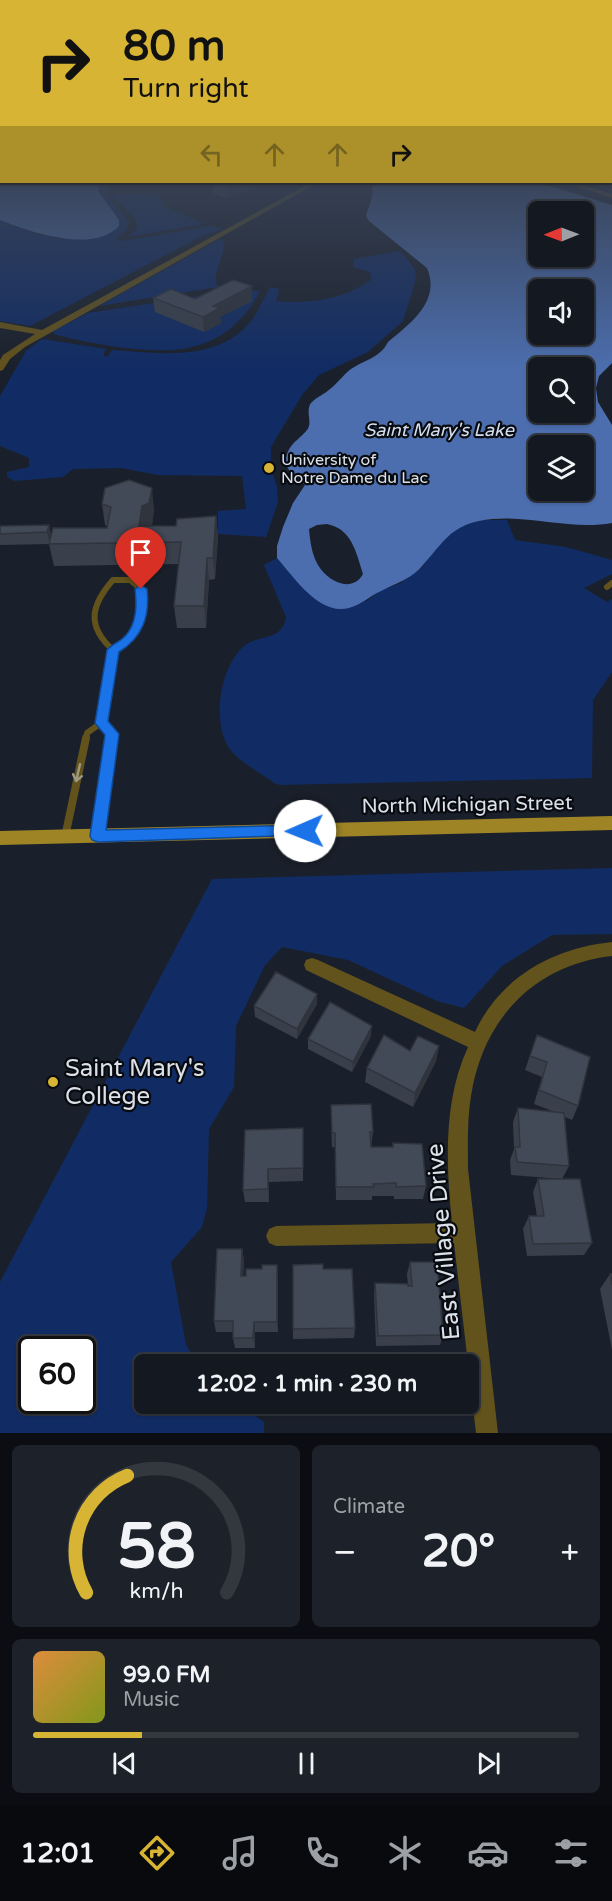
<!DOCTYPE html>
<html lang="en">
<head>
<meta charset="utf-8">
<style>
	body { margin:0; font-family:"Varela Round",sans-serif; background:#1d2129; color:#f1f3f6; height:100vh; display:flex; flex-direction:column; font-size:22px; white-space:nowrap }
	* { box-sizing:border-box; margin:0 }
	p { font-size:20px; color:#9da0a5 }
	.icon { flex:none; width:33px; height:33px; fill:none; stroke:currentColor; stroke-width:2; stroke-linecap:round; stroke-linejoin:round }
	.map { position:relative; height:1433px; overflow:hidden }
	.side { display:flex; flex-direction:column; gap:12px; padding:12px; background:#0b0d12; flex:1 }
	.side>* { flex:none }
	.guide { position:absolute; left:0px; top:0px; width:612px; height:183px; box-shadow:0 2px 4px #0004,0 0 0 2px #33373e; background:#d7b434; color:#111; overflow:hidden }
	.needle { width:39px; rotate:269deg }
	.fabs { position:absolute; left:528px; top:201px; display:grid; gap:12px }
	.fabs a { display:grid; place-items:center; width:66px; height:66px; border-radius:9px; background:#141820; box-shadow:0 2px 4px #0004,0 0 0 2px #33373e; font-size:30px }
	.speed { position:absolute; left:18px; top:1336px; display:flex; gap:12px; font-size:30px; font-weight:700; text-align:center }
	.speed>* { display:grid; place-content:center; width:78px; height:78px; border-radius:50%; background:#141820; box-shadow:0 2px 4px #0004,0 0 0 2px #33373e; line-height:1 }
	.speed .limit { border:3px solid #111; border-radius:9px; background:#fff; color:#111 }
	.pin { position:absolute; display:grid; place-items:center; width:51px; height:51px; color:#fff; margin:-62px -26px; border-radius:50% 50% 50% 0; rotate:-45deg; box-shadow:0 0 6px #0007 }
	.pin .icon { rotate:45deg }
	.me { position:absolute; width:66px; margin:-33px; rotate:269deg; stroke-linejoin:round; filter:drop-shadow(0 0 4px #0008) }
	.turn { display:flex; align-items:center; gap:21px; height:126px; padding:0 24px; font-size:27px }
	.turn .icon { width:78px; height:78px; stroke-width:2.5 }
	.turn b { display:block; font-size:42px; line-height:51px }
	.lanes { display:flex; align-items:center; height:57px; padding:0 24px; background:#0003; justify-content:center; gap:30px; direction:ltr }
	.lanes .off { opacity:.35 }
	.big { font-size:45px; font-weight:700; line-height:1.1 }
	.side .widget { flex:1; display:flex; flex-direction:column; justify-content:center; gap:9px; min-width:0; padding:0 21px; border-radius:9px; background:#1d2129 }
	.side .dial { align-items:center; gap:0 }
	.dial svg { height:156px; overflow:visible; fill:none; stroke:#33373e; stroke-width:7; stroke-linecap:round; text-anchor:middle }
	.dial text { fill:#f1f3f6; stroke:none }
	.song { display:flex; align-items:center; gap:18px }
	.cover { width:72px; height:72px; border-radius:9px; background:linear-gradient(135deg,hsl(30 70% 55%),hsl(70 70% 35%)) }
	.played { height:6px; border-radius:3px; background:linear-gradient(90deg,#d7b434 20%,#33373e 20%) }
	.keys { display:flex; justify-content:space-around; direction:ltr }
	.heat { display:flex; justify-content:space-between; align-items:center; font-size:33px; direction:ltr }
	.side .tiles { flex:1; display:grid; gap:12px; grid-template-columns:1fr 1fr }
	.widget:last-child { grid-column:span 2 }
	.trip { position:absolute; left:134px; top:1354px; width:345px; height:60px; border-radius:9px; background:#141820; box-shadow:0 2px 4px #0004,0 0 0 2px #33373e; font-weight:700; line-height:60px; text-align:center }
	.tabs { display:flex; height:96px; justify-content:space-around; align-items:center; background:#080a0d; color:#9da0a5 }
	.tabs .icon { width:42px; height:42px }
	.tabs .active { color:#d7b434 }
	.tabs b { font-size:27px; color:#f1f3f6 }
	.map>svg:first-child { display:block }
</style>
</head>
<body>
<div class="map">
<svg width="612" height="1433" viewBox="0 0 612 1433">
	<rect width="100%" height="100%" fill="#1a202b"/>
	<path fill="#112c64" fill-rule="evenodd" d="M99,182H108L106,193L129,222L126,231L116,238L123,241L210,226L223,229L204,235L30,326L0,321V220C37,236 83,251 119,226V220C110,209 97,196 99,182Z
		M114,194H158L164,206L204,224L127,237L137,229L136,219L114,198Z
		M220,239L223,240C227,258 210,271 218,287L99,306Z
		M400,251L415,269L416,279L403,321L368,352L319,375L302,395L271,447V468L277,487L278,502L266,537L218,534V511L246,509L242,476L158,475L121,468L73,469L63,477L15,481L7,477V472L29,467V458L0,446V396L26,351L42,339L106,349L103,356H108L112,350C159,353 218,363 252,320C259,310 264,298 270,287L279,289L276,301C310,304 342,300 371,280L370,272L353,267L354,259Z
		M238,290L260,291C246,318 225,338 196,346C160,357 89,344 54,334L53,331L88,313ZM251,301L214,321L172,304Z
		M481,520H507L515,540L566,547L612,560V574L584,588L607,602L612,599V672L593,700L592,778L280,785L274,783C261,773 243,764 233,753C210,729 219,667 244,646C259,634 282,642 286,617L264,565L277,558L305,588L367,601L379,591L401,583L423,566L435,548L459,527Z
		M612,868V934L552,935L502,966L464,1008L437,1001L348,960L282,947L265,965L236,1026L234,1087L209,1129L207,1208L202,1227L171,1262L186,1345L199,1365H144V1404H239L264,1422V1433H0V1282L212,879ZM32,1350H82V1401H32Z"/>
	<path fill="#4c6eae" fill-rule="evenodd" d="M0,171L2,182H99L98,191L119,220V226C93,254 30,232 0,220Z
		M373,182H537L612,205V363L599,376L596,388L598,402L612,425V523C568,531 523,512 479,521C450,527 442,544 423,565C412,579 396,583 381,591C370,596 361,605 349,608C319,616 294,577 277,558V546L283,527L293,503L305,485L292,474L285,464C287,444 297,442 307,430C313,423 305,411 311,403C316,397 325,394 330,389C338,383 343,375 351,369C364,360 380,358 388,342C411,323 441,301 427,268L369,221L366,216L372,197ZM538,212H584V256H538ZM538,290H584V334H538ZM538,368H584V412H538ZM538,446H584V463L591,475L590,493C577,498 572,493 560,490C553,489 545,490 538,490ZM327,524C352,529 356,552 363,574C352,594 327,581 318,565C312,555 310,541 309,529L317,525Z"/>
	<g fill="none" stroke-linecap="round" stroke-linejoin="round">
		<path stroke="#62521b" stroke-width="6" d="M113,580H130L141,589C143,617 136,634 113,650C86,626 91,605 113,580Z
			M607,587L612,583
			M101,723L112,734L111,740
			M86,740L87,733L101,723L113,650"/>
		<path stroke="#62521b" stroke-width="8" d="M98,836L111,738
			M65,837L86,738"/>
		<path fill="#62521b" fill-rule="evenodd" d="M312,182H319L25,347L10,359L3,370L0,371V360L3,355L35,334L0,328V322L42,330Z
			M564,182H572L612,194V198Z
			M612,942V956C534,965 483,1019 471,1096C467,1120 468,1145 468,1169L498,1433H476L454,1243L276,1246L269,1243L266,1236L269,1229L276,1226L452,1223C446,1165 443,1101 468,1047L306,970L304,965L306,960L312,958L318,960L475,1032C500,977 554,948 612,942Z"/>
		<path fill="#9e8425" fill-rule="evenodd" d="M612,816V830L0,845V831Z"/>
	</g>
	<path fill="#3a404b" d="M212,182H268L264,183V185L227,198L213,194Z
		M596,182H610L604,189L596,185Z
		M153,298L195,299L252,301L220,317L221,323L204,332L155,312Z
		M102,504L154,509L152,525L148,526H176L216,516L218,537L215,579L209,580L206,628H177L174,606L179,564L54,566L49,544L0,545V526L49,525L51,536L107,528V526L105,525Z
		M317,994V1004L297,1039L255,1017L254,1006Z
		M537,1035L578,1106L572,1120L565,1117L569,1166L562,1179L511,1175L510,1160L514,1149L513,1122L518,1108L552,1111L534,1104L542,1077L525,1070Z
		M371,1036L352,1072L308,1049V1039Z
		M439,1046L436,1061L413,1107L365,1082L367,1068L410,1051Z
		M331,1105L373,1132L371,1147L426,1186L423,1199H394V1196H372V1200H336L335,1147H332L331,1119Z
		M303,1128V1181L269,1182V1202H245L243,1190Z
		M538,1179L592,1243L584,1255L527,1256L523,1229L529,1216H537L533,1192Z
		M242,1249L244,1261L243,1276L278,1277V1332H255V1348H235L233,1338V1332H216L214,1321Z
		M410,1262L443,1335L440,1345L376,1346L374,1294L375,1283L408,1286L407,1274Z
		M323,1269L355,1328L354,1338L293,1339V1329Z
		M610,1274H612V1350L600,1289Z"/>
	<path fill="#2f343d" d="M226,182H268L264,183V185L227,198Z
		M612,182V187L604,189L605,184Z
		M252,286V301L220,317L221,323L204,332L203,317L213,306Z
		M152,488L154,509L152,525L145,527L139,526L142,506Z
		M216,516L218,537L215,579L213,558Z
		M49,525L51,536L50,544L47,532Z
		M207,558L209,580L206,628L204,606Z
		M317,994V1004L297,1039V1029Z
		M372,1026L371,1036L352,1072L353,1062Z
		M439,1046L436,1061L413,1107L415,1093Z
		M268,1169L269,1182V1202L268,1189Z
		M242,1249L244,1261L243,1287L241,1276Z
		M277,1265L278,1277V1332L277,1322Z
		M254,1322L255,1332V1348L253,1338Z"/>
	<path fill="#434a57" stroke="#2f343d" stroke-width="1.5" d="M610,178H612V182L605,184L599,182H610Z
		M233,280L252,286L213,306L220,308L203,317L153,298L171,289L195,299Z
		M129,480L152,488L149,503L142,506L139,526H176L177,519L216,516L213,558H207L204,606H174L181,542L49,544L53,528H107L111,507L102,504L105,488Z
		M49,525L47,532L0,534V526Z
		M276,972L317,994L297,1029L254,1006Z
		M330,1002L372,1026L353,1062L308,1039Z
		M384,1035L410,1051L418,1036L439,1046L415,1093L367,1068Z
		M537,1035L590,1057L578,1106L539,1090L547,1062L530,1056Z
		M371,1104L373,1132H370L371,1147H393V1143L422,1144L426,1186L396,1187V1183L373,1184L374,1187H336L335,1133H332L331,1105Z
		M518,1108L564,1113L569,1166L517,1162L515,1147H520Z
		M303,1128V1168L268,1169V1189L243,1190L245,1130Z
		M538,1179H580L592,1243L533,1244L529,1216H544Z
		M217,1249H242L241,1276H246V1269H262V1265H277V1322H254L253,1338H233V1321H214Z
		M410,1262H437L443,1335L378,1336L375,1283L408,1284V1286H412Z
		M323,1264V1269H352L355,1328L293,1329V1265Z
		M610,1274H612V1285Z"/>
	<defs><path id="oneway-shaft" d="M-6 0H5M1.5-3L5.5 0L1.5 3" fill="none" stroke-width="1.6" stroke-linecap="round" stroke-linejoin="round" transform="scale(1.5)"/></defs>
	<use stroke="#9f9982" href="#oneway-shaft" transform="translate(78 773) rotate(103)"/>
	<linearGradient id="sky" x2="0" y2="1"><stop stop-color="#0e1218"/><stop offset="0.46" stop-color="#384255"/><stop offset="1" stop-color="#384255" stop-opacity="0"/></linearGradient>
	<rect width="612" height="371" fill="url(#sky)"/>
	<path fill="#1a73e8" stroke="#114b97" stroke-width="1.5" d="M141,585L147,589C150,616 143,637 119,652L108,721L119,734L106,830L305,825L311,827L313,831L311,835L98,842L92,840L90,836L105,735L95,723L107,650C111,645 117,643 122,639C137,627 137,605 135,589Z"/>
	<g fill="#d7b434" stroke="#070a0f" stroke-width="2">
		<circle cx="269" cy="468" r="6"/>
		<circle cx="53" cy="1082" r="6"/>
	</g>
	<g text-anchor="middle" stroke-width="4.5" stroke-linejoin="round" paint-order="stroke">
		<g font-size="16" fill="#dce0e8" stroke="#070a0f" text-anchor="start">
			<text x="281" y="465">University of<tspan x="281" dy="18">Notre Dame du Lac</tspan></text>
		</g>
		<g font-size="18" font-style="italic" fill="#d3ddef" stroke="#070a0f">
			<text x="439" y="436">Saint Mary's Lake</text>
		</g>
		<g font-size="20" fill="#dce0e8" stroke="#070a0f">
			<text transform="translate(467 804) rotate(-1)" y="7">North Michigan Street</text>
		</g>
		<g font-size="24" fill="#dce0e8" stroke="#070a0f" text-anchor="start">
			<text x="65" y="1076">Saint Mary's<tspan x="65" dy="28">College</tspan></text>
		</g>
		<g font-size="24" fill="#dce0e8" stroke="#070a0f">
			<text transform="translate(443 1242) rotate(-95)" y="8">East Village Drive</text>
		</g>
	</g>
</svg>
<div class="fabs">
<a><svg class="needle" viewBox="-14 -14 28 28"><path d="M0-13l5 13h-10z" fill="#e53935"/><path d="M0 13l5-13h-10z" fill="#9da0a5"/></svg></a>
<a><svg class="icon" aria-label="sound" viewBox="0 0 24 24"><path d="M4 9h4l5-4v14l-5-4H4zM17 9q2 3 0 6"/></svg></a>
<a><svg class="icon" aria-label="search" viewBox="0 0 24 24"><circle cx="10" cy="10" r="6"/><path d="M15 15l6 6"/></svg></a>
<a><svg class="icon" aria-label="layers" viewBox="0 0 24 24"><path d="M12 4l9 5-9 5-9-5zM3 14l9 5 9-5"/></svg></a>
</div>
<div class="speed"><div class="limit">60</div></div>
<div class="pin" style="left:141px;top:589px;background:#d93025"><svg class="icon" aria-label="arrive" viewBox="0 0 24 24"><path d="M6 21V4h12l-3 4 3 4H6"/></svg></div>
<svg class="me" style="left:305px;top:831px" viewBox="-20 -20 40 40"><circle r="19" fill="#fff"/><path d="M0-13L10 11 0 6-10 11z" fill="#1a73e8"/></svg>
<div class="trip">12:02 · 1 min · 230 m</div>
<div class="guide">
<div class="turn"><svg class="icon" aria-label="right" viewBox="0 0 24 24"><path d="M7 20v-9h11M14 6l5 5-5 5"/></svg><div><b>80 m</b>Turn right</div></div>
<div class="lanes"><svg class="icon off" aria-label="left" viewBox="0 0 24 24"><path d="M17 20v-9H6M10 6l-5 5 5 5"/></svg><svg class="icon off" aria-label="ahead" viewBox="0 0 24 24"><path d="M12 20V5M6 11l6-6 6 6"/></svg><svg class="icon off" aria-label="ahead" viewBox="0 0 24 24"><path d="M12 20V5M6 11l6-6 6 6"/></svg><svg class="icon" aria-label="right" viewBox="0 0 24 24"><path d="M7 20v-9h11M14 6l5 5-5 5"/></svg></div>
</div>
</div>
<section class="side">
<div class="tiles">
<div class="widget dial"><svg viewBox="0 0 100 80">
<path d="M14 69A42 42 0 1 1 86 69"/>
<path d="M14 69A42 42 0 0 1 35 9" stroke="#d7b434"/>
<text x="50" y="56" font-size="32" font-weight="700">58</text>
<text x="50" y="72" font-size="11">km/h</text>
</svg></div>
<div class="widget"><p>Climate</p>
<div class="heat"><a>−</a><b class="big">20°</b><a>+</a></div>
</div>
<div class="widget">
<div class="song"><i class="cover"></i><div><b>99.0 FM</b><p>Music</p></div></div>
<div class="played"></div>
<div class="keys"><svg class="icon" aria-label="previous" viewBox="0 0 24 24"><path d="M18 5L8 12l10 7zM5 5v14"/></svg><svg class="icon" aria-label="pause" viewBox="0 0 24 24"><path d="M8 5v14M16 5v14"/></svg><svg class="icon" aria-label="next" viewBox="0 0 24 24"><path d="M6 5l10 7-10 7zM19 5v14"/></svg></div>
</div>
</div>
</section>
<nav class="tabs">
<b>12:01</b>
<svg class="icon active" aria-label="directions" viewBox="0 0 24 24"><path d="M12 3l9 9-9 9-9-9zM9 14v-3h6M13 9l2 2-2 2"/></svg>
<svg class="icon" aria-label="music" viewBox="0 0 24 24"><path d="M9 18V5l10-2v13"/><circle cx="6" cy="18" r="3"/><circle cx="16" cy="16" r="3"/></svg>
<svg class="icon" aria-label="phone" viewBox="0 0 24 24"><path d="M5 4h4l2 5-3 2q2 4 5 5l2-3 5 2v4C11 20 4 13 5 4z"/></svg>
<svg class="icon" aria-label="climate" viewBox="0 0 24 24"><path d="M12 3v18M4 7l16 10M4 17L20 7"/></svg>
<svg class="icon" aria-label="car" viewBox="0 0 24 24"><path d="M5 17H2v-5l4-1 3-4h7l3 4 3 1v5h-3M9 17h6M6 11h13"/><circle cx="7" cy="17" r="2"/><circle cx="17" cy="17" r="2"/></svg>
<svg class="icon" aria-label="filters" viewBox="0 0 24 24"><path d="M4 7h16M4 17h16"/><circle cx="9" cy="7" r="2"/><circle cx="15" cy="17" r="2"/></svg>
</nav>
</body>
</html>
